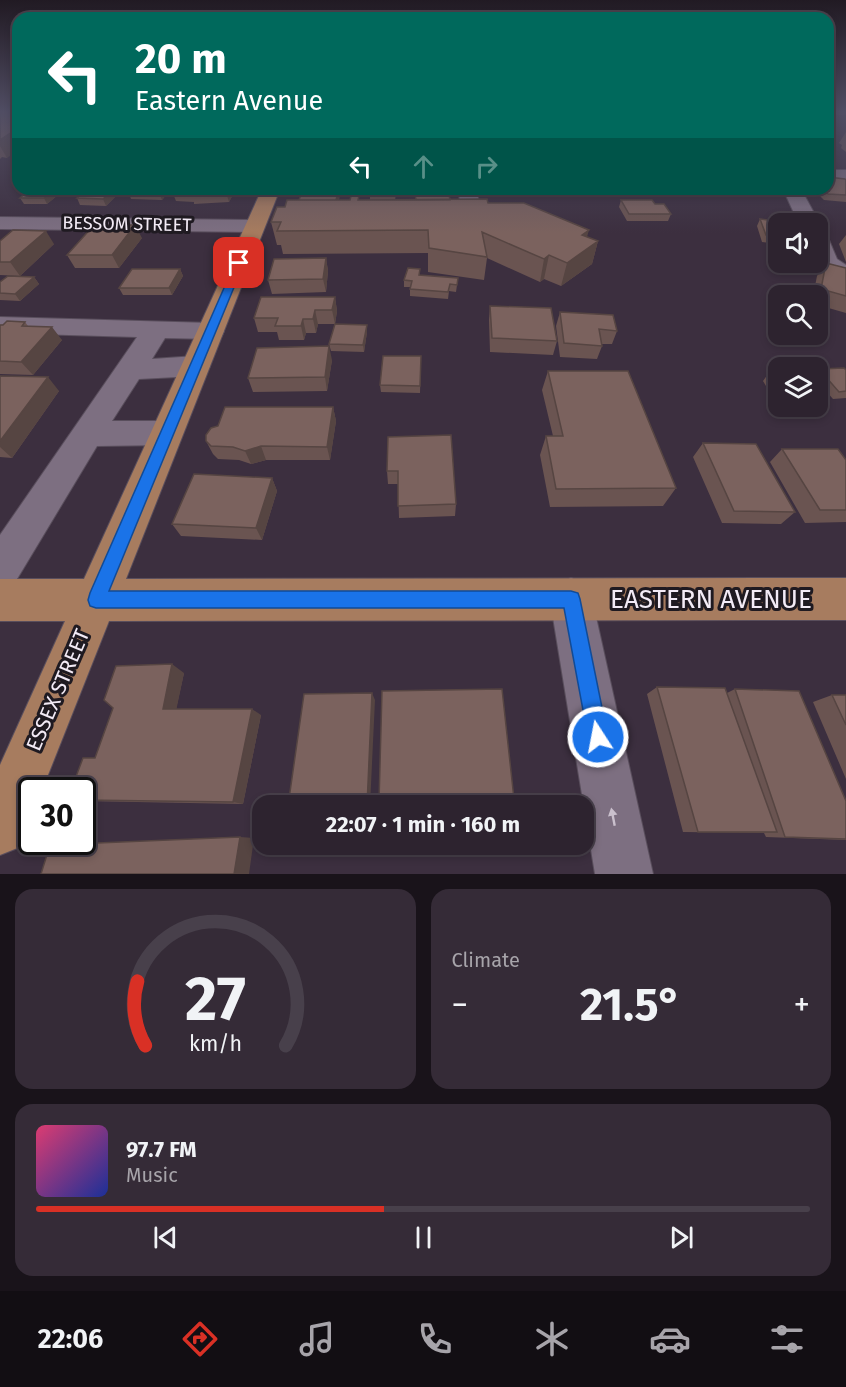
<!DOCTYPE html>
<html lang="en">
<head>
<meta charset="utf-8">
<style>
	body { margin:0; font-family:"Fira Sans",sans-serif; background:#352b37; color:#f1f3f6; height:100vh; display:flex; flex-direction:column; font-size:22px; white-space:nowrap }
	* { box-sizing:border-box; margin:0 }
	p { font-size:20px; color:#a7a4aa }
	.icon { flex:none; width:33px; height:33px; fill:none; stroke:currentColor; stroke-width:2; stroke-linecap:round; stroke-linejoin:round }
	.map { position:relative; height:874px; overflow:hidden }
	.details { display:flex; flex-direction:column; gap:15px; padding:15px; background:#19131a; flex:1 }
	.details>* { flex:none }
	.banner { position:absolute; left:12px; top:12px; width:822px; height:183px; border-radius:18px; box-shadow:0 3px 9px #0003,0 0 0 2px #48404b; background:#00695c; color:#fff; overflow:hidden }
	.tools { position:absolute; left:768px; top:213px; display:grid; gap:12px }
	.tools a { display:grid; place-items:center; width:60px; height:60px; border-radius:12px; background:#2d232f; box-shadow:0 3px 9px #0003,0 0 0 2px #48404b; font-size:30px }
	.speed { position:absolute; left:18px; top:777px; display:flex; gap:12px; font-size:30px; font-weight:700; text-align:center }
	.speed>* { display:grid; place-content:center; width:78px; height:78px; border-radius:50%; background:#2d232f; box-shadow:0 3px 9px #0003,0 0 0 2px #48404b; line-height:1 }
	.speed .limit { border:3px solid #111; border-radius:9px; background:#fff; color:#111 }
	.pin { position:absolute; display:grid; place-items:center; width:51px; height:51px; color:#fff; margin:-26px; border-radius:12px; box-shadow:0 3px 9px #0006 }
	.me { position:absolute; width:66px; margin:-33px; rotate:349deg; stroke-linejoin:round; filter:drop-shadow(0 0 4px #0008) }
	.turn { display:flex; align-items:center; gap:21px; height:126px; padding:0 24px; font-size:27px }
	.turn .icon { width:78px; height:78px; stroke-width:2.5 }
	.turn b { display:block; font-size:42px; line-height:51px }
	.lanes { display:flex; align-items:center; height:57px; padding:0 24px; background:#0003; justify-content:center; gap:30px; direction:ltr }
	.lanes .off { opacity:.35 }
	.big { font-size:45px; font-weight:700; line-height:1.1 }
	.details .tile { flex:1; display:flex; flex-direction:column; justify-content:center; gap:9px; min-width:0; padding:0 21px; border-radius:18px; background:#352b37 }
	.details .dial { align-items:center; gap:0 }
	.dial svg { height:156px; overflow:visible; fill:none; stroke:#48404b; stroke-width:7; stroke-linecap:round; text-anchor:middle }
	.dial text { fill:#f1f3f6; stroke:none }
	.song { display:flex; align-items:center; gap:18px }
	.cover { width:72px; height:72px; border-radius:9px; background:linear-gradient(135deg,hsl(340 70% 55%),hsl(230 70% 35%)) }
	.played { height:6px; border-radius:3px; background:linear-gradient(90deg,#d93025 45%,#48404b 45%) }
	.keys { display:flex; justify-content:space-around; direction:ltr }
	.heat { display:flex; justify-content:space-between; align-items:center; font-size:33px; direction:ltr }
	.details .tiles { flex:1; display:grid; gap:15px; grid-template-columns:1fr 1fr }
	.tile:last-child { grid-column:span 2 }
	.trip { position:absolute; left:252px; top:795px; width:342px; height:60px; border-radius:18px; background:#2d232f; box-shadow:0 3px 9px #0003,0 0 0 2px #48404b; font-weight:700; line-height:60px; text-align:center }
	.tab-bar { display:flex; height:96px; justify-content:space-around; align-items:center; background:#120e13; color:#a7a4aa }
	.tab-bar .icon { width:42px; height:42px }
	.tab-bar .current { color:#d93025 }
	.tab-bar b { font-size:27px; color:#f1f3f6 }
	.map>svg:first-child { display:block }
</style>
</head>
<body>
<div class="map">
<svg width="846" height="874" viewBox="0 0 846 874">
	<rect width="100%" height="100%" fill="#3c2f3f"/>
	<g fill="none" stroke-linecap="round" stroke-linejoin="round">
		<g stroke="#594e5c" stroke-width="2">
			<path id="minor" d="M828,170H846V180H828Z
				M458,189H476L482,215L479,219H465L462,215Z
				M783,189H801L820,224L818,228V224H799Z
				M0,217L254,220L261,222L264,226L261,230L254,232L0,229Z
				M818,231L826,233L837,259L846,265V282C835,279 822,273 815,263L818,262Z
				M0,317L211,323L221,325L224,331L221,337L211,339L165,338L152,359L196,356L206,359L210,366L206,373L196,376L139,379L112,421H167L179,424L183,433L179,442L167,445L97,446L14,584L0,589V535L137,337L0,333Z
				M571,578L586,584L592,599L653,874H595L550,599L556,584Z"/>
		</g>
		<g stroke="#594e5c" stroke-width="2">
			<path id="major" d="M262,189H280L126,579L846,578V620L109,621L42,790H32V817L20,847L0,855V765L65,621H0V579H84Z"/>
		</g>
		<use href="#minor" fill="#7d6f81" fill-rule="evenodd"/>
		<use href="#major" fill="#a77c5f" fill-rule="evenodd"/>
	</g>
	<path fill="#6a5451" d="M0,111L7,158L2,157L0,159Z
		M828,111H846V115H832L828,113Z
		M846,132V152L841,148L842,145L839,143Z
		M846,180V202L824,200L813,189H828Z
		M30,189H64V190L47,204H24L20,198Z
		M87,189H121L122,190L106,206L80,205L77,198Z
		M171,189L162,200L131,199L129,193Z
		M171,189H236L229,202L194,204V202L176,201Z
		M397,189L395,200H415V194H421V189L450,200L488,203L598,241L592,264L561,286L544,279L540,282L487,258L484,280L428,272V253L283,254L281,245H277L271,222L285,207L299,200L340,193L339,200H350L359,196V200H370V193Z
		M730,189H785L782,196L733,193Z
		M621,200L655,204L671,214L668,221H627L619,207Z
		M760,219L778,224V244L762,242L757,226Z
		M846,235V262L839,244Z
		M142,238L119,268H75L67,255Z
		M0,241L54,244L20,276L0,275Z
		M326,258L328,271L326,292L272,294L268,280Z
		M826,263L846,268V313L818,305V296H813L817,276Z
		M180,269L183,276L172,295H123L119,288Z
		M420,269V275L458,278L456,292L449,291L448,299L410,296V287H404V280Z
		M34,277L39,284L20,301L0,300V282Z
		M335,297L337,311L335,324H318L316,333H306L304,340H279L277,332H258L254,318Z
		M490,306L557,341L553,355L490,352L489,320Z
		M560,312L617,331L612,344H601L602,346L597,359L560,357L556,326Z
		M25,322L28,326L62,340L33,375L0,374V325Z
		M367,325V332L364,352L331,351L329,344Z
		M421,356L420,393L381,392L380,385Z
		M332,360L327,391L253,392L248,378Z
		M819,369L846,370V398L833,399L818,382V371Z
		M548,371L676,488L663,506L550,507L540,455L546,436H553L542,390Z
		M768,374H778V406L763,381Z
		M0,376L59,391L12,458L0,457Z
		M779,406H814L817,410L810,417H786Z
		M333,407L336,421L330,460H266L251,464L239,460L218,459L213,454L206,441Z
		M388,437L456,504L455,516L399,518L398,484H388L387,471Z
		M703,443L795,512L781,524L722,523L693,457Z
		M782,449L846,460V522L805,523L770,462Z
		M272,478L277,491L262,540L181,536L172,524Z
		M184,673L176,709L261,715L243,804L82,801V790L95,758Z
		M657,687L727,693L735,689L846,801V840L766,837L764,833L683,832L647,694Z
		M832,695H846V779L813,702Z
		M514,799L509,802L382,804L379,802Z"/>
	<path fill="#564542" d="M18,128V150L7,158L0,146V140Z
		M55,189H64V190L47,204L44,198Z
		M114,189H121L122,190L106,206L103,199Z
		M163,189H171L162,200L159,193Z
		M225,189H236L229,202Z
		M339,189L340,193L337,207L336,200Z
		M135,225L142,238L119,268L112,255Z
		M589,230L583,251L598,241L592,264L561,286L567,263L582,235Z
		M46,231L54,244L20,276L10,262Z
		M549,255L544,279L540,282L544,259Z
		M326,258L328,271L326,292L323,279Z
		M180,269L183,276L172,295L169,288Z
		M34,277L39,284L20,301L15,294Z
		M335,297L337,311L335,324L332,310Z
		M315,310L318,324L316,333L313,319Z
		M303,319L306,333L304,340L301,326Z
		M367,325V332L364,352L363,345Z
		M52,327L62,340L33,375L21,362Z
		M329,346L332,360L327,391L325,377Z
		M48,377L59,391L12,458L0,447V441Z
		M333,407L336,421L330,460L327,447Z
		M261,446L266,460L251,464L245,451Z
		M272,478L277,491L262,540L256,528Z
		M172,664L184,673L175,716L163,709Z
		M372,693L375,700L370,806H367Z
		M252,709L261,715L243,804L233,802Z
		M240,837L254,838L249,874H234Z"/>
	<path fill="#7b625e" stroke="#564542" stroke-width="1.5" d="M0,111H18V128L0,140Z
		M828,177L845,179L846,180V195L828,194L823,189H828Z
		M30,189H55L44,198H20Z
		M87,189H114L103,199L77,198Z
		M132,189H163L159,193H129Z
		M177,189H226L190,192L191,190Z
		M303,189H339L336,200H299Z
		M371,189H396L395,194L370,193Z
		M421,189H448L450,200H416L415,194H422Z
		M351,196H359L358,200L487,199L488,203H524L589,230L582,235L598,241L567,263L549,255L544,259L482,232L487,257L429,248L428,230L277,231L281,222H271L277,207H285L287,200H350Z
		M621,200H652L655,204H664L671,214H629Z
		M760,219L799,224H778V237L766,235Z
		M94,225H135L112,255H67Z
		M13,230L46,231L10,262H0V241Z
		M326,258L323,279L268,280L274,259Z
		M826,263L846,268V296L821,289Z
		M408,268L420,269L419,275L458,278L457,285L450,284L448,292L410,289L412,281L404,280Z
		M132,269H180L169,288H119Z
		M8,276L34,277L15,294L0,293V282Z
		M261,297H335L332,310H315L313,319H303L301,326H275L278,318H254Z
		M490,306L551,308L557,341L492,338Z
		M560,312L613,315L617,331L599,329L602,346L564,343Z
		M7,321L25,322L22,326L52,327L21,362L0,361V325H3Z
		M335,324L367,325L363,345L329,344Z
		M329,346L325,377L248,378L257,348Z
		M383,356H421L420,386L380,385Z
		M844,368L846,370V391L839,392L819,369Z
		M548,371H628L676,488L556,489L546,436H563Z
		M768,374H778V390Z
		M0,376L48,377L0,441Z
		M789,406H814L817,410H792Z
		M225,407H333L327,447L261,446L245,451L233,447L211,446L206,441V435L211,428L218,426Z
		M451,435L456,504L398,506V471H387L388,437Z
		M703,443L756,444L795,512L734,511Z
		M782,449H838L846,460V510H820Z
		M194,474L272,478L256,528L172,524Z
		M172,664L163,709H252L233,802L82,800V790H71L83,758H95L113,708L104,700L116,666Z
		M657,687L725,688L777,832H698Z
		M502,689L514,799L379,802L382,691Z
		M735,689L799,691L846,801V839L785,837Z
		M372,693L367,806H288L304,694Z
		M832,695H846V725Z
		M240,837L234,874H41L50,845Z"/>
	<defs><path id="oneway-solid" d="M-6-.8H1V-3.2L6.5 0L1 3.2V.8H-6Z" transform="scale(1.5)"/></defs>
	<use fill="#cac0cd" href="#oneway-solid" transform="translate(613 817) rotate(-101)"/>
	<linearGradient id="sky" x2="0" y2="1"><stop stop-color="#211a23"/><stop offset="0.48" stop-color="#504d63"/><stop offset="1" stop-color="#504d63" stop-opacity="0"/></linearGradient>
	<rect width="846" height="233" fill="url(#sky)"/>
	<path fill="#1a73e8" stroke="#114b97" stroke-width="1.5" d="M239,260L244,263L109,591H571L578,593L580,599L608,737L605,744L598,747L591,744L588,737L564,608H96L90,606L88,600L90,593L235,263Z"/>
	<g text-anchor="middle" stroke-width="6" stroke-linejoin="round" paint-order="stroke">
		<g font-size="18" fill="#f3ebf6" stroke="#1f1a21">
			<text transform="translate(127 224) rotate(1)" y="6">BESSOM STREET</text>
		</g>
		<g font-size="21" fill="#f3ebf6" stroke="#1f1a21">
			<text transform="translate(58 690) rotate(-67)" y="7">ESSEX STREET</text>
		</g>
		<g font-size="26" fill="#f3ebf6" stroke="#1f1a21">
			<text x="711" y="608">EASTERN AVENUE</text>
		</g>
	</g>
</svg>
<div class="tools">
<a><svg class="icon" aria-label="sound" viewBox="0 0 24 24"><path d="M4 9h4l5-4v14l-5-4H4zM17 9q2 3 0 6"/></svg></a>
<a><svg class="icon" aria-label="search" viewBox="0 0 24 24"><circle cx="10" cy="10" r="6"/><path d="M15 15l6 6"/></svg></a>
<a><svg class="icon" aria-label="layers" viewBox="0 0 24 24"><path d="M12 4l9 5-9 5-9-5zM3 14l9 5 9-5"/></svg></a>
</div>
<div class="speed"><div class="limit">30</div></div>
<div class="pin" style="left:239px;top:263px;background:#d93025"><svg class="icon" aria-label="arrive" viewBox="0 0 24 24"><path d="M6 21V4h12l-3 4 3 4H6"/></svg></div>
<svg class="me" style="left:598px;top:737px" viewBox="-20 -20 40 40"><circle r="17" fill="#1a73e8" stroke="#fff" stroke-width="3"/><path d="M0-11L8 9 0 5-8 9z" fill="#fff"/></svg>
<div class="trip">22:07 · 1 min · 160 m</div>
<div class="banner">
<div class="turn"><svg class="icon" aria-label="left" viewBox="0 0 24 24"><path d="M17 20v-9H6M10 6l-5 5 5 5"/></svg><div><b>20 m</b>Eastern Avenue</div></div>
<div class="lanes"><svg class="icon" aria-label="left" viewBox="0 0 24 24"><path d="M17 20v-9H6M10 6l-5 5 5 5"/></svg><svg class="icon off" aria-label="ahead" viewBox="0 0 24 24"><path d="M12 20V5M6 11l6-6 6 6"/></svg><svg class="icon off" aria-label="right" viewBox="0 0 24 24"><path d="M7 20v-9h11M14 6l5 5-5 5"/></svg></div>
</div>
</div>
<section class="details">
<div class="tiles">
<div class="tile dial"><svg viewBox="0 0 100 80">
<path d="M14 69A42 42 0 1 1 86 69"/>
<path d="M14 69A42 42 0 0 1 10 36" stroke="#d93025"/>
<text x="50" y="56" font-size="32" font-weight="700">27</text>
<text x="50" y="72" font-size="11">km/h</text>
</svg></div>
<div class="tile"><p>Climate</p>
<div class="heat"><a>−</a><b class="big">21.5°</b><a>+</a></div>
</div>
<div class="tile">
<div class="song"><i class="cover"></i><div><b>97.7 FM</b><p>Music</p></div></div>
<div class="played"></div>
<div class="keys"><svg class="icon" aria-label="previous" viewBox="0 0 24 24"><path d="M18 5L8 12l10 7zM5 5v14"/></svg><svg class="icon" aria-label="pause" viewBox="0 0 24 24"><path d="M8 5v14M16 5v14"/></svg><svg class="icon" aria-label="next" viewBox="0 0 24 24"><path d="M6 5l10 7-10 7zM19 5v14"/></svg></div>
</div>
</div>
</section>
<nav class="tab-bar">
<b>22:06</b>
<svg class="icon current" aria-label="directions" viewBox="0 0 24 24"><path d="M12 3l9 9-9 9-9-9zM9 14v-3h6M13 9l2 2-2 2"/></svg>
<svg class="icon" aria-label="music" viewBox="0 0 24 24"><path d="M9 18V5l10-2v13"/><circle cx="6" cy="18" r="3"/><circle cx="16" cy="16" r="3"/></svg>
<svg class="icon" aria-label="phone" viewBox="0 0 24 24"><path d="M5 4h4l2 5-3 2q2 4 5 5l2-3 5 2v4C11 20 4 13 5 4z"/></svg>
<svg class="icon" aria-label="climate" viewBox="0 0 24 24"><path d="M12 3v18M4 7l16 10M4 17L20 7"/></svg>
<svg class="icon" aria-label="car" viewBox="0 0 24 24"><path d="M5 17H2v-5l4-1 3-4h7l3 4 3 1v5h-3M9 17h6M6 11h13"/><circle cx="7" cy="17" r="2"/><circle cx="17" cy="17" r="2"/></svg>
<svg class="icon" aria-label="filters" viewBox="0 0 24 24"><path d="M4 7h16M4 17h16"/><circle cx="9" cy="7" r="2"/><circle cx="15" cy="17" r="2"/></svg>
</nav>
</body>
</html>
